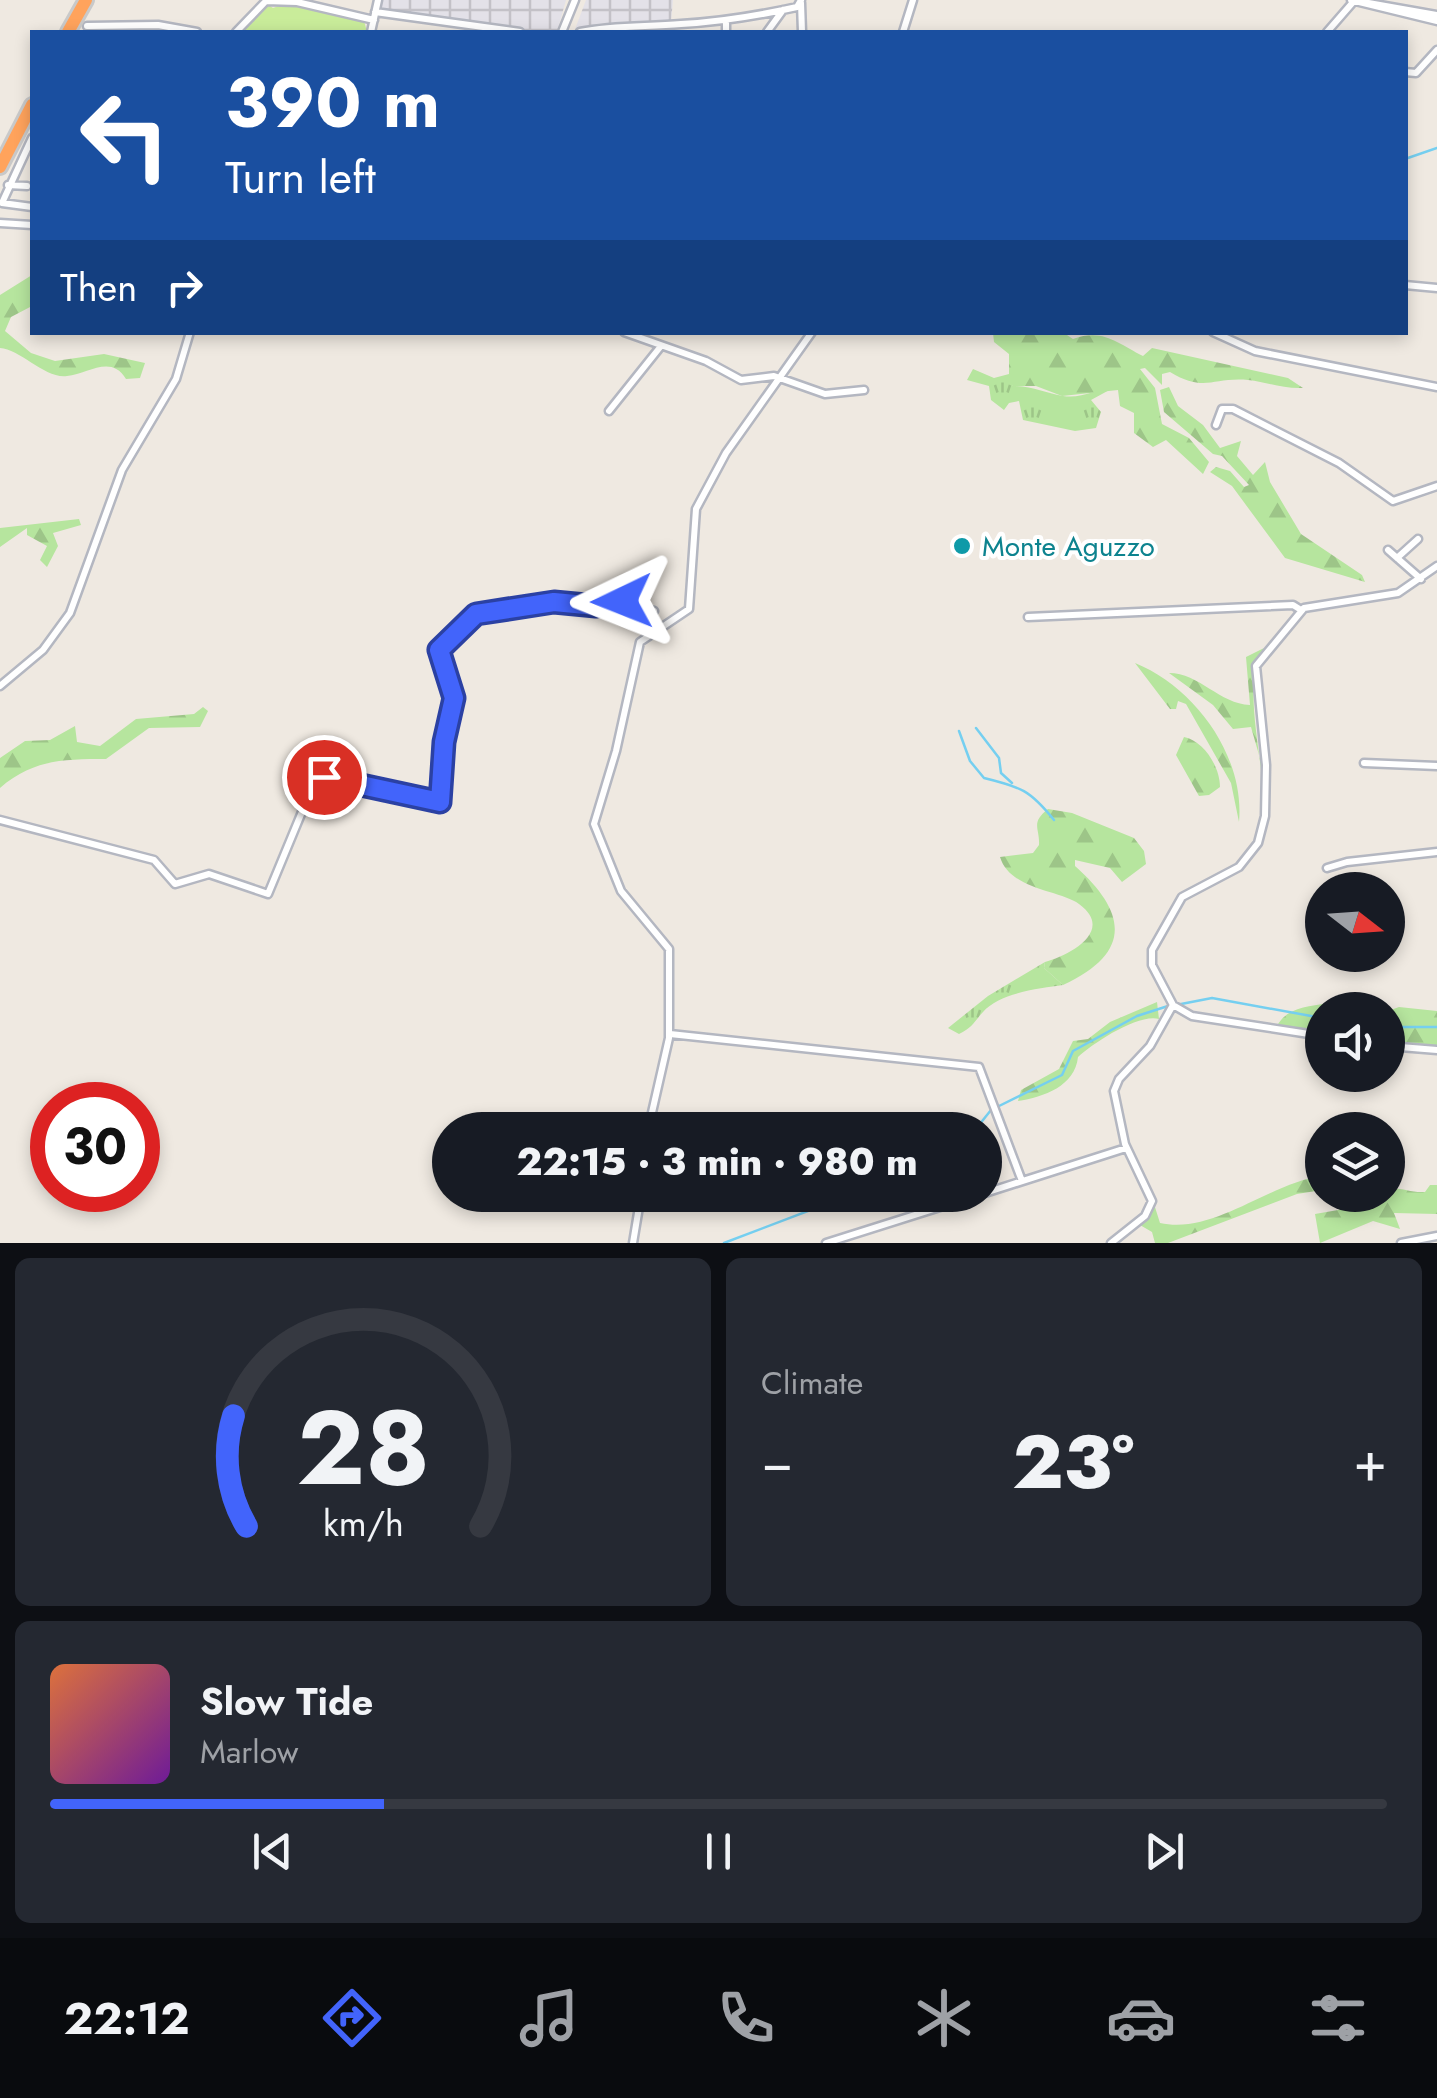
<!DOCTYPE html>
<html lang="en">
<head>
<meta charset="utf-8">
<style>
	body { margin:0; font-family:Jost,sans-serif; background:#242831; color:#f1f3f6; height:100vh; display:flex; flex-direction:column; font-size:38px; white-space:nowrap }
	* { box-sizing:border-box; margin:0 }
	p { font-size:32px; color:#9ea1a6 }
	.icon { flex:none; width:55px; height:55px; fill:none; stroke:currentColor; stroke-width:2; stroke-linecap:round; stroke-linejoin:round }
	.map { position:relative; height:1243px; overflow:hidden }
	.panel { display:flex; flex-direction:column; gap:15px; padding:15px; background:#0d0f14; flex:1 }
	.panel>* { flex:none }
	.guide { position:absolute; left:30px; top:30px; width:1378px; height:305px; border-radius:0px; box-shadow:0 5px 15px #0003; background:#1a4fa0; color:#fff; overflow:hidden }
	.needle { width:65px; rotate:107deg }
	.controls { position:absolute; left:1305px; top:872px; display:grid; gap:20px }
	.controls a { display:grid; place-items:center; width:100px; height:100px; border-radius:50%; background:#171b24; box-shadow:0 5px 15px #0003; font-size:50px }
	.speed { position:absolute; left:30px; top:1082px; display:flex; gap:20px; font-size:50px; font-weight:700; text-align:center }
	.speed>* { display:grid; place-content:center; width:130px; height:130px; border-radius:50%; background:#171b24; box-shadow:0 5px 15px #0003; line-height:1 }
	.speed .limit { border:15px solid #d22; background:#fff; color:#111 }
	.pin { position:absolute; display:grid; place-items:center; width:85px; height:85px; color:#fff; margin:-42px; border:5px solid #fff; border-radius:50%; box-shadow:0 2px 10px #0007 }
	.me { position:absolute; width:110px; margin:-55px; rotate:268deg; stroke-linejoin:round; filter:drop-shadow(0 0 8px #0008) }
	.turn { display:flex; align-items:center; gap:35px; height:210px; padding:0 30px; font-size:45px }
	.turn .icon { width:130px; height:130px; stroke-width:2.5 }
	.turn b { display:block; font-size:70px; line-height:85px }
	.then { display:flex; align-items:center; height:95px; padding:0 30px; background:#0003; gap:20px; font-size:38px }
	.big { font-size:75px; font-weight:800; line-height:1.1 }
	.panel .widget { flex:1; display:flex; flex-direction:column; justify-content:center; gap:15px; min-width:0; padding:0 35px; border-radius:15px; background:#242831 }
	.panel .dial { align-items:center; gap:0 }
	.dial svg { height:260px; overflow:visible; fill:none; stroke:#363941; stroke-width:7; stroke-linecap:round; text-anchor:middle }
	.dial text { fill:#f1f3f6; stroke:none }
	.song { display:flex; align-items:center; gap:30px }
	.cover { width:120px; height:120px; border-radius:15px; background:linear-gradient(135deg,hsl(20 70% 55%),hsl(280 70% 35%)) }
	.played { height:10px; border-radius:5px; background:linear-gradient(90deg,#4264fb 25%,#363941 25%) }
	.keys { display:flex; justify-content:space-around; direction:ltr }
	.heat { display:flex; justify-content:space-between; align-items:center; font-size:55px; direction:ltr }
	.panel .tiles { flex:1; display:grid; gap:15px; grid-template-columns:1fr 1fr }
	.widget:last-child { grid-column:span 2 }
	.trip { position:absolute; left:432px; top:1112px; width:570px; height:100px; border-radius:50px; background:#171b24; box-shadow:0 5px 15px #0003; font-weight:800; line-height:100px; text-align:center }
	.dock { display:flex; height:160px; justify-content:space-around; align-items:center; background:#090b0e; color:#9ea1a6 }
	.dock .icon { width:70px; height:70px }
	.dock .active { color:#4264fb }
	.dock b { font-size:45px; color:#f1f3f6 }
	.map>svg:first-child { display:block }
</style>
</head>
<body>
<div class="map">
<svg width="1437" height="1243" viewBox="0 0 1437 1243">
	<defs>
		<pattern id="industrial-grid" width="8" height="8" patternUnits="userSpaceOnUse" patternTransform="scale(2.5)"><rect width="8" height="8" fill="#e3e1e8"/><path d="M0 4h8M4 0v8" fill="none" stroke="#c3c1c7"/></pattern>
		<pattern id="grass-tufts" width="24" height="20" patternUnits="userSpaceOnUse" patternTransform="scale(2.5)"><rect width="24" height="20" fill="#b6e59e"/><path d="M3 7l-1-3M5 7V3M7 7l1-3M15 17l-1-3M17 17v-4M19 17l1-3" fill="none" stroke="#9dc588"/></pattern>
		<pattern id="forest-firs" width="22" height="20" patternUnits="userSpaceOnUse" patternTransform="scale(2.5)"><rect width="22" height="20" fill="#b6e59e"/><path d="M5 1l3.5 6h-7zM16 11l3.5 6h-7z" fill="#9dc588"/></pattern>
	</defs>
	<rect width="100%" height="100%" fill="#efe9e1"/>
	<path fill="url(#industrial-grid)" d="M383,0H566L557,32L513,31L381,11Z
		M586,0H673L671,22H622L574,32Z"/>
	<path fill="url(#grass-tufts)" d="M973,369L994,378L1009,374L1013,386C1033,386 1045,393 1063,396C1082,399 1096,389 1113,388L1091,400L1101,412L1096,428L1075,431L1023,420L1019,401L1009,403L1004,410L991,400L989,386L967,380Z
		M1045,962L1044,968L1063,985C1040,988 999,993 983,1012C974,1022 972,1028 959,1034L948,1028L988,996Z"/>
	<path fill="url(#forest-firs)" d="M32,275V306L11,317L5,331L31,353L55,361L104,354L145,363L140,378L126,379C111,354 88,374 67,376C45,379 20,349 0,348V295Z
		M993,333H1064L1073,339C1104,328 1118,344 1143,356L1152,348L1288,378L1303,388C1283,389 1267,382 1248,380C1212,377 1205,393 1170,372L1162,374V385L1145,368L1140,369L1155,388L1162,424L1189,438L1209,462L1203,474L1166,440L1153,447L1134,433V413L1120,406L1118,390L1062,396L1036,386H1013L1009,381V354L994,342Z
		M1169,387L1178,406L1203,425L1220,448L1241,441L1237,456L1253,475L1265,462L1270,482L1301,534L1362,575L1365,582L1285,558L1232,486L1210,472L1216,467L1230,471L1244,487L1249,485L1222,456L1213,454L1164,412L1160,390Z
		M79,519L81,525L53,533L58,546L47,567L40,560L47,546L27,535V528L0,547V528Z
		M1264,648C1241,684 1263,754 1263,798L1261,762L1251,727L1233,729L1213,705L1169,673C1199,673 1220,704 1250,705L1246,657Z
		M1135,663C1194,687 1245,755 1239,822L1231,783L1186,704L1178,701L1176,709H1170Z
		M203,707L208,711L200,727L149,728L106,759C66,759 33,759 0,788V758L25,741L50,740L75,726L77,742L100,746L136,719L194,714Z
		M1184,737C1204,741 1220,767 1220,787L1209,795L1199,796L1176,755Z
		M1048,809L1072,813L1134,838L1144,851L1146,864L1122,882L1110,868L1075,860V866C1128,913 1132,953 1063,985L1044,968L1045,962C1068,956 1116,931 1079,904C1060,890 1010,890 1000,857L1033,853L1039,845C1040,828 1030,823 1048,809Z
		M1157,1002L1159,1019C1139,1013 1093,1043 1078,1057C1075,1086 1044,1097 1018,1101L1021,1090L1059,1069L1073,1041L1088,1039L1110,1022Z
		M1327,1003L1370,1010H1322V1034L1277,1026C1287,1007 1308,1007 1327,1003Z
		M1399,1007L1437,1011V1049L1388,1044V1011Z
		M1322,1176V1190L1297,1194L1168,1243H1155L1152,1232L1140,1225L1154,1204L1160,1223C1214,1235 1269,1183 1322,1176Z
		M1430,1185H1437V1214L1394,1213L1400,1229L1373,1221L1320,1243L1315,1214L1338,1210L1354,1200L1363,1201L1368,1195H1388V1189C1401,1187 1410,1193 1425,1192Z"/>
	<path fill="#c9ec9a" d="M264,2L273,8C294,0 341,14 364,21L367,32H238Z"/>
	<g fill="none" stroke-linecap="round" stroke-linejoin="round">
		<path stroke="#75cff0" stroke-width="2.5" d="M1405,159L1437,148
			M976,728L999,758L1001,773L1012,783
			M959,731L970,761L984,778C1021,787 1030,790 1054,820
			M1176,1005L1212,998L1322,1018
			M1388,1027H1437
			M975,1130L991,1110L1062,1075L1073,1051L1137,1016L1168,1006
			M724,1243L850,1195"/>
		<g stroke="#b4b7c1" stroke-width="11">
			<path id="minor" d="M1351,0L1437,21
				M1363,2L1437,15
				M801,3L802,32
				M375,12L520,32
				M87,26L158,25L197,32
				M236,32L266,1L297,2L374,20
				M371,32L378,0
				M562,32L575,0
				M580,32C615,25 645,27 681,24C718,22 761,15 797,7L801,0
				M726,32V23
				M767,32L783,10
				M903,32L913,0
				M1327,32L1354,1
				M1405,72L1416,73L1437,50
				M32,138L2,203L32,207
				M8,185L27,186
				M0,223L32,225
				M1405,285L1437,288
				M624,332L706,361L741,380L774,376L825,394L864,390
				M1213,332L1255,351L1437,387
				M609,411L661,346
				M1216,425L1222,409H1233L1339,463L1393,501L1437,486
				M1388,550L1421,579
				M1397,558L1418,539
				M1028,617L1293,605L1301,610
				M0,686L43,650L70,613L122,470L176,379L190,332
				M1364,763L1437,766
				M0,820L154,860L175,884L209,874L268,894L304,807L322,778L441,800L444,742L454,698L439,649L474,615L505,608L528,609L554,602L596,606L617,600L654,611
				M1327,868L1347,862L1437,852
				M1173,1005L1192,1016L1322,1036
				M670,1034L979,1067L1022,1181
				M1388,1046L1437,1050
				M648,1130L669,1038V949L621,891L594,824L616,751L640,642L689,609L696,509L726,453L812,332
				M985,1193L1126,1148
				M633,1243L641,1195
				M826,1243L978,1195
				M1111,1243L1145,1216L1152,1201L1125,1144L1114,1091L1119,1079L1150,1046L1173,1005L1152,965V950L1182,897L1239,867L1258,843L1265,816L1266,765L1256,666L1304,608L1398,593L1437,566
				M1401,1243L1437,1236"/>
		</g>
		<g stroke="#c9c9c9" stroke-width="18">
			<path id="highway" d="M68,32L86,0
				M0,167L32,105"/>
		</g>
		<use href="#minor" stroke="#fff" stroke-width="6"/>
		<use href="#highway" stroke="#ffa35c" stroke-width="12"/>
	</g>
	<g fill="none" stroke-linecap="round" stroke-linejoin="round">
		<g stroke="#2b41a3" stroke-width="25">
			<path id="route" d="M324,777L440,802L444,742L454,698L439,650L476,614L554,602L596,606L622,601"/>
		</g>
		<use href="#route" stroke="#4264fb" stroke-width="18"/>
	</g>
	<circle fill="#0f9aa8" stroke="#fff" stroke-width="4" cx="962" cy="546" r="10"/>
	<g text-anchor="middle" stroke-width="8" stroke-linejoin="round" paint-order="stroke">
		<g font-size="28" fill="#0d838f" stroke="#fff" text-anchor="start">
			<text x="982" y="556">Monte Aguzzo</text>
		</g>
	</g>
</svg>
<div class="controls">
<a><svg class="needle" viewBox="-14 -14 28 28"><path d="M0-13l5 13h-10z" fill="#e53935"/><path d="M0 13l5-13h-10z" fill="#9ea1a6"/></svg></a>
<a><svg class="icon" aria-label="sound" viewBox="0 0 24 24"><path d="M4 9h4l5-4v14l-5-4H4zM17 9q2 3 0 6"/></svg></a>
<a><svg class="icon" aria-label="layers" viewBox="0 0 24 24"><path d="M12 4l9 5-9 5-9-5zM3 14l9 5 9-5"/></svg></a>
</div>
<div class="speed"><div class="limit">30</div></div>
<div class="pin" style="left:324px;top:777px;background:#d93025"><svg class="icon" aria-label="arrive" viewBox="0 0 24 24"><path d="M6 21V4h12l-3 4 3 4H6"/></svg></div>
<svg class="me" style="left:622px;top:601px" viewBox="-20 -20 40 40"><path d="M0-17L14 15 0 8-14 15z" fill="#4264fb" stroke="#fff" stroke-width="4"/></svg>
<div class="trip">22:15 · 3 min · 980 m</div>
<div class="guide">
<div class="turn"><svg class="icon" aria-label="left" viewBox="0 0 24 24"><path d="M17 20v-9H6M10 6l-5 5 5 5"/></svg><div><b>390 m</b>Turn left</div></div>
<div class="then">Then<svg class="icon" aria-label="right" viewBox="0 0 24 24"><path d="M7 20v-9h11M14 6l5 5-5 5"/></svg></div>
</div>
</div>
<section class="panel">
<div class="tiles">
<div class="widget dial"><svg viewBox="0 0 100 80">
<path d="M14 69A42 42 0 1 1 86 69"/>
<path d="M14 69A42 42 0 0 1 10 35" stroke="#4264fb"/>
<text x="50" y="56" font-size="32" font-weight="700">28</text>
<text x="50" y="72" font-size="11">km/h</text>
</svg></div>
<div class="widget"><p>Climate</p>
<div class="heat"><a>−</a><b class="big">23°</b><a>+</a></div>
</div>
<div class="widget">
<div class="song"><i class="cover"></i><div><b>Slow Tide</b><p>Marlow</p></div></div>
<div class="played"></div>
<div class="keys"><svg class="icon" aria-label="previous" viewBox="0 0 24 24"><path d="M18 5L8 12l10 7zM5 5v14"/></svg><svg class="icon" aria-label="pause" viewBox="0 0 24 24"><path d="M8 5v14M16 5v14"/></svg><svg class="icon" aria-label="next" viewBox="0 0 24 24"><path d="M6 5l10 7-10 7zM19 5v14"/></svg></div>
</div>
</div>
</section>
<nav class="dock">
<b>22:12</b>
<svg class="icon active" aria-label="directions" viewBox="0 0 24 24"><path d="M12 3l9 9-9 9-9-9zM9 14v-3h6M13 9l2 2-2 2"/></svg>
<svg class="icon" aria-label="music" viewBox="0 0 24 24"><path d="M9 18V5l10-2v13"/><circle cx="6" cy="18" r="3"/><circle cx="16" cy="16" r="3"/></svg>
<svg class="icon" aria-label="phone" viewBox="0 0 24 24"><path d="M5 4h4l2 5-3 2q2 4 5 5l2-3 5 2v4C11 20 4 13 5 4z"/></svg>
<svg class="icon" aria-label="climate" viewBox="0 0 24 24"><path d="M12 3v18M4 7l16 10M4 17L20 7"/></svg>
<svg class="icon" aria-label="car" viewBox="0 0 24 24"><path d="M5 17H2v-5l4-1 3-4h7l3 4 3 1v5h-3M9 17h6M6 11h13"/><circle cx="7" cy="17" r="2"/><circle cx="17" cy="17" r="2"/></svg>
<svg class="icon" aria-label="filters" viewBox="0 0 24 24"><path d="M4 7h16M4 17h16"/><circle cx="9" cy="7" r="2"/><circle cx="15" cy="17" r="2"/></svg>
</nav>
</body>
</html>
